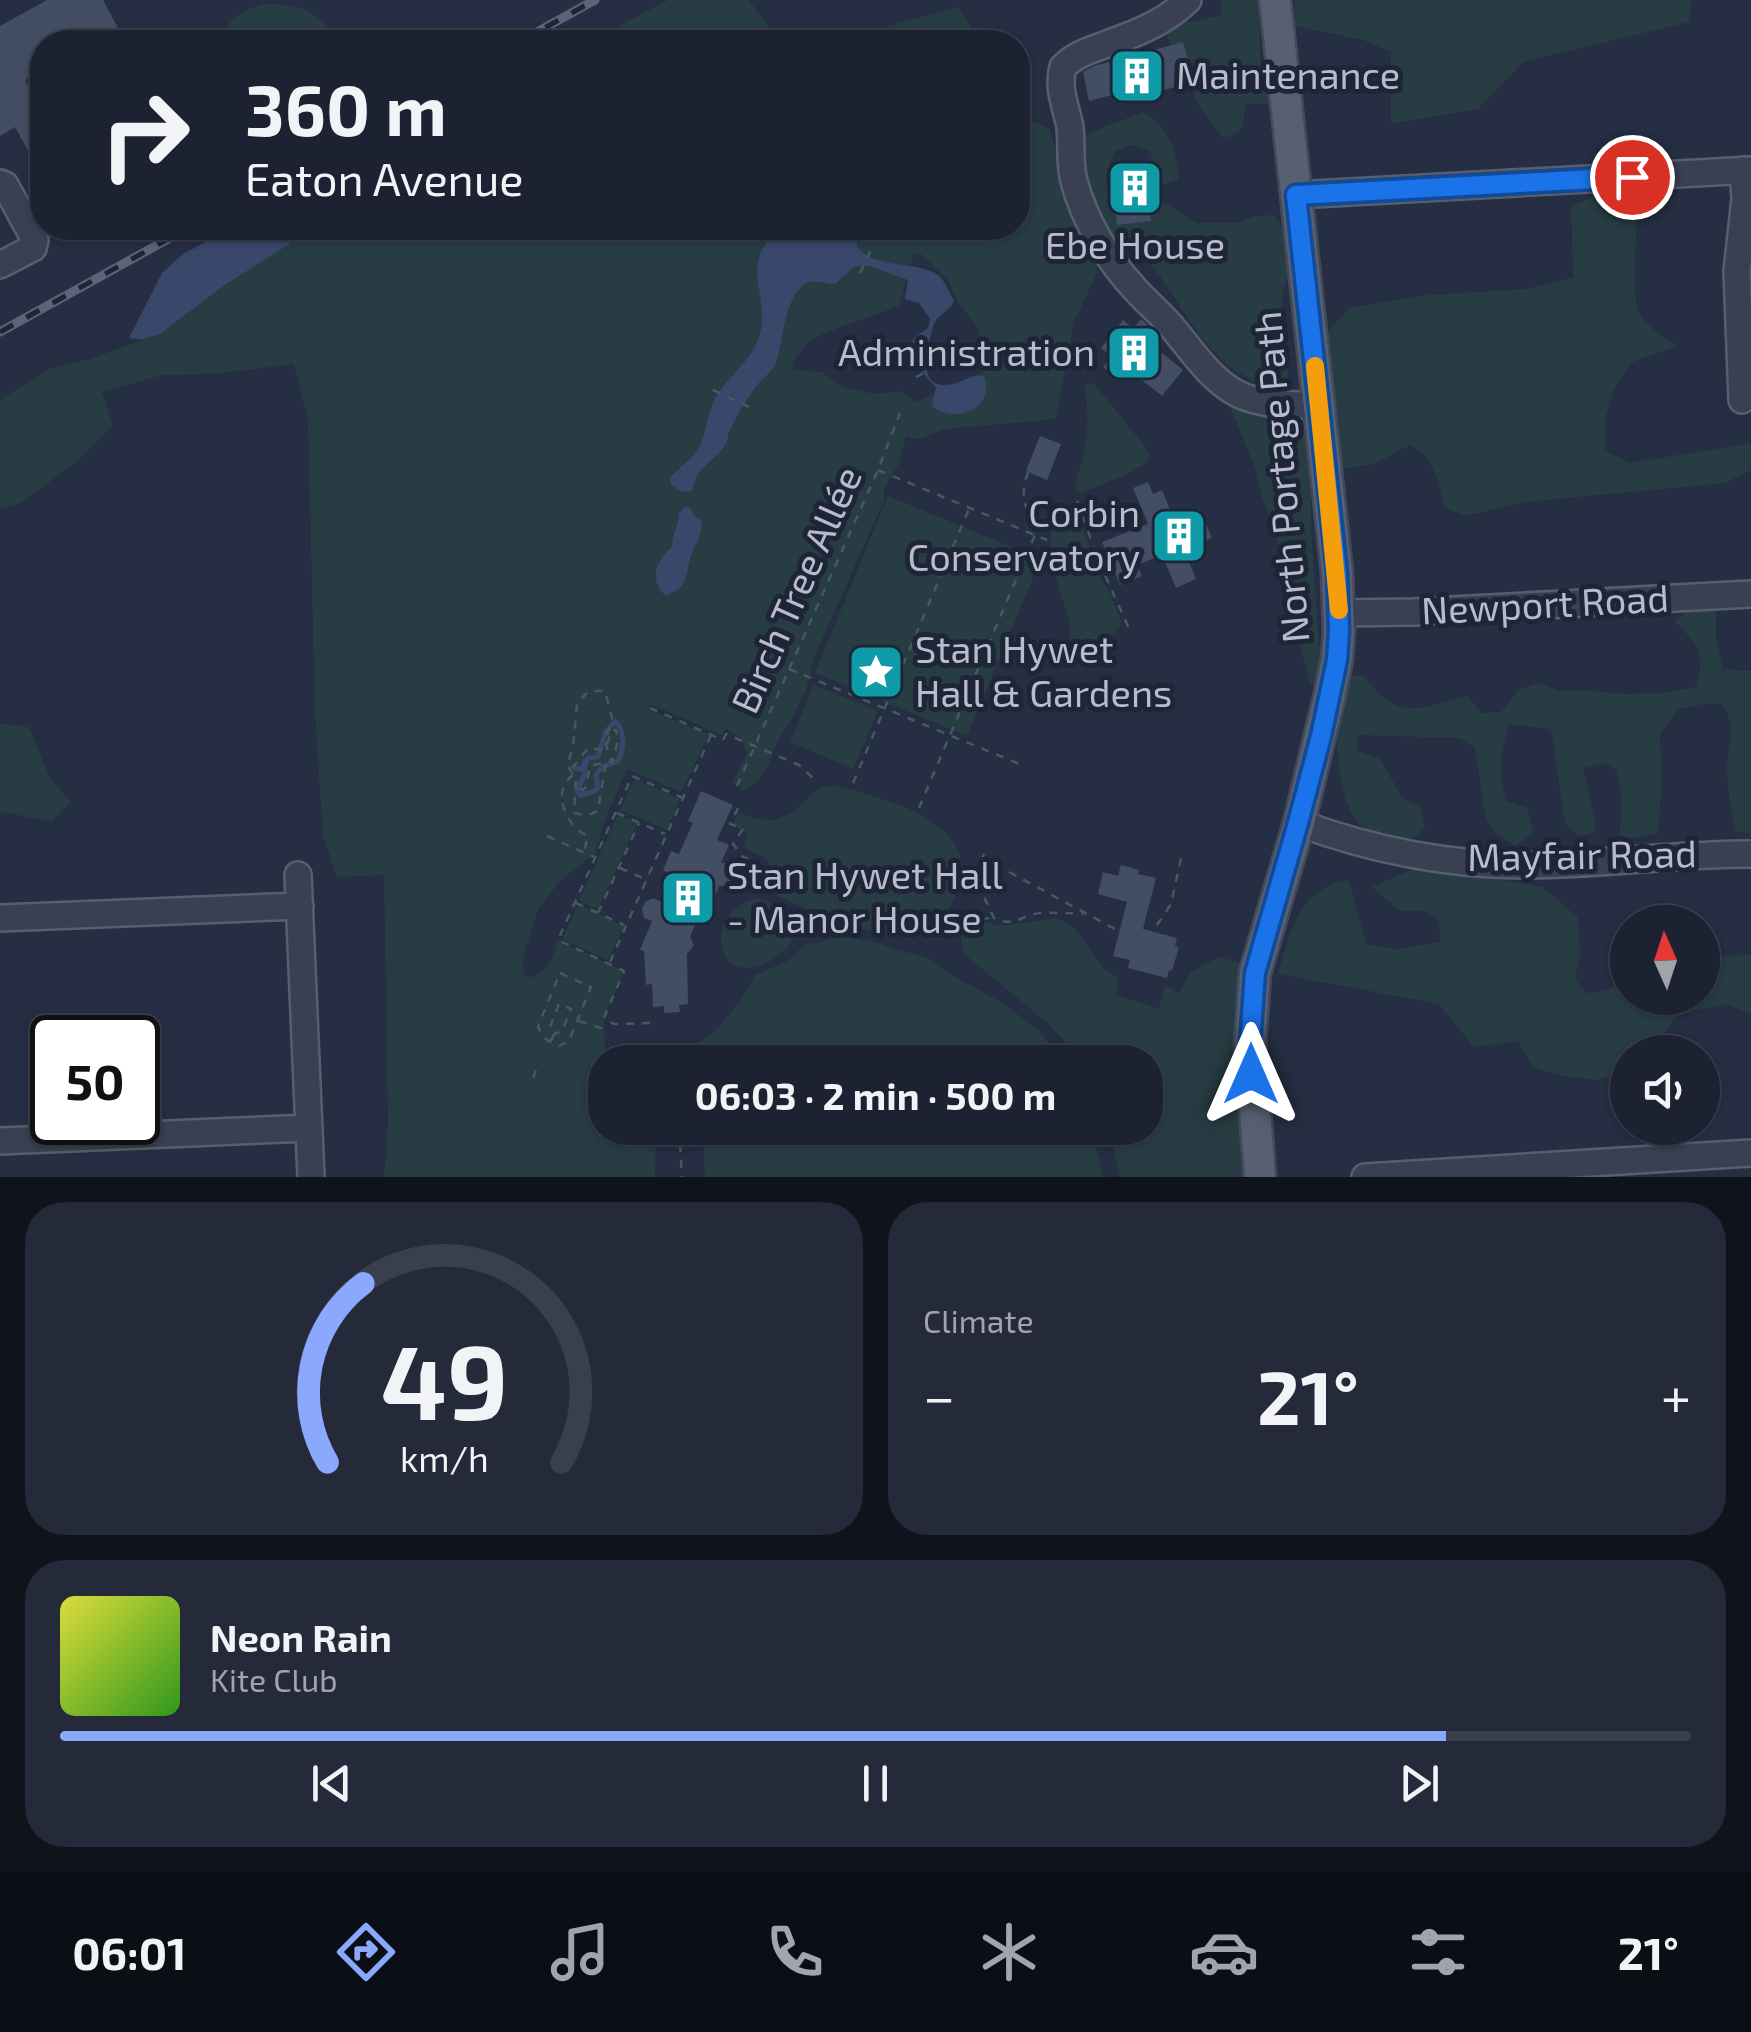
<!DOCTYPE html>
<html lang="en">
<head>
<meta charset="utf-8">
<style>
	body { margin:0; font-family:"Exo 2",sans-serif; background:#252a3a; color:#f1f3f6; height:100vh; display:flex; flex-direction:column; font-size:38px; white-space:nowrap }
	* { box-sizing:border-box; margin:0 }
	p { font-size:32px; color:#a0a4ac }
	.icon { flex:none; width:55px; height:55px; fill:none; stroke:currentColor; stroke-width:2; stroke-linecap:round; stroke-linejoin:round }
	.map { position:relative; height:1177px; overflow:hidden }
	.panel { display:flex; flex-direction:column; gap:25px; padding:25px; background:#0f131c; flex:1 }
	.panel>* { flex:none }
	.guide { position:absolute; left:30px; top:30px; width:1000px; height:210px; border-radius:40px; box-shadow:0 2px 8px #0004,0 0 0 2px #3a3f4d; background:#1c2232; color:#f1f3f6; overflow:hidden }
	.needle { width:65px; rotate:357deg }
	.buttons { position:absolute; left:1610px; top:905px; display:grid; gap:20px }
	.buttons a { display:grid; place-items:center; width:110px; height:110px; border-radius:50%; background:#1c2232; box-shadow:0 2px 8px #0004,0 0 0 2px #3a3f4d; font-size:50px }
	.speed { position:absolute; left:30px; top:1015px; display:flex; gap:20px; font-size:50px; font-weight:700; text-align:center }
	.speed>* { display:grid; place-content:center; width:130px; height:130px; border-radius:50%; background:#1c2232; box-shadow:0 2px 8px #0004,0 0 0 2px #3a3f4d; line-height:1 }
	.speed .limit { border:5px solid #111; border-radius:15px; background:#fff; color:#111 }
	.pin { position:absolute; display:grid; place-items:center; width:85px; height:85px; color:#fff; margin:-42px; border:5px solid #fff; border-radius:50%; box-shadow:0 2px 10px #0007 }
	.me { position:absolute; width:110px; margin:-55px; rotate:0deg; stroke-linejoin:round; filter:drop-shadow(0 0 8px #0008) }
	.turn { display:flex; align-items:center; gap:35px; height:210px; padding:0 50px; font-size:45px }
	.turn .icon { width:130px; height:130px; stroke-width:2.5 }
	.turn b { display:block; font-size:70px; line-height:85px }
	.big { font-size:75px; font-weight:700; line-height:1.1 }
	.panel .widget { flex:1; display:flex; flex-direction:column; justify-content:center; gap:15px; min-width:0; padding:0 35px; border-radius:40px; background:#252a3a }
	.panel .dial { align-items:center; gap:0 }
	.dial svg { height:260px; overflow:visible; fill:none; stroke:#3a3f4d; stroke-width:7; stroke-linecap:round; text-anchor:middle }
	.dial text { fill:#f1f3f6; stroke:none }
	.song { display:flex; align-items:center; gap:30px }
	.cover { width:120px; height:120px; border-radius:15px; background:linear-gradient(135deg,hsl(60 70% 55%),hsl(110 70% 35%)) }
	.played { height:10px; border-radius:5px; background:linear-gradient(90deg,#8aa9fd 85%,#3a3f4d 85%) }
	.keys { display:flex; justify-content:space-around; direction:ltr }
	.heat { display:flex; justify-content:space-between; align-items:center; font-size:55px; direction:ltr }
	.panel .tiles { flex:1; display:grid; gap:25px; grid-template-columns:1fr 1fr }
	.widget:last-child { grid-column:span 2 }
	.trip { position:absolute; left:588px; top:1045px; width:575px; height:100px; border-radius:40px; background:#1c2232; box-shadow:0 2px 8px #0004,0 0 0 2px #3a3f4d; font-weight:700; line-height:100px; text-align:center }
	.menu { display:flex; height:160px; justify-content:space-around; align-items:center; background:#0b0e14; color:#a0a4ac }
	.menu .icon { width:70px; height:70px }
	.menu .current { color:#8aa9fd }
	.menu b { font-size:45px; color:#f1f3f6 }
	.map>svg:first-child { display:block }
</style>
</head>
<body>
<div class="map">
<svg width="1751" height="1177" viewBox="0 0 1751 1177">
	<rect width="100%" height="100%" fill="#252e42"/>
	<path fill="#273d43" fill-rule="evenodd" d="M668,0H749L771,30V42H589Z
		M1220,0H1259L1260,57L1269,104H1245C1244,125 1245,134 1223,138L1199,106L1164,29L1175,21H1196L1222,15Z
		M1295,0H1691L1689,22L1523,62L1478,109L1391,124V52L1363,40L1294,26Z
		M263,4C302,4 317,10 340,42H224C226,17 241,12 263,4Z
		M958,7L981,42H841L852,36Z
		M1018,102L1028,119L1049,128L1069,197L1098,271L1074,322L1056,419L946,429L919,439L906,437L899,463L884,489V501L815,655L805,692L791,720L774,748L768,767L756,783L739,792L741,787L732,783L747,753L742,739L726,729L722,735L650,704L648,709L709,735L681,792L627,769L602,827L596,853L562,879L538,909L525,952L523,968L525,976L534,977L550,964L558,940L624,971L604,1017L605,1049L625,1062H605V1128H656L655,1177H384L388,1124L384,875L337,877L323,836L315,712L308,421L294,364L213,374L163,375L102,392L113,425L78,460L23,502L0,509V400L49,369L90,359L160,334L225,285L315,228H1018ZM914,253L921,254L946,278L959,303L978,328L982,373L916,402L901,391L874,394L843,387L822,372L795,370L794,376L792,364L806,344L822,334L899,306Z
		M1144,112C1170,129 1176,149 1179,179L1163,185L1158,179L1150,151L1132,145L1115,151L1106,174L1108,205L1162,201L1197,223L1239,222L1255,216L1274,215L1292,242L1290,271L1283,291L1280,320L1289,382L1283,392L1262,387L1226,365L1199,335L1160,276L1148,262L1119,242L1106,226L1075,158L1079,139L1109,125Z
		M1610,190L1637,214C1637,236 1630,300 1641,316C1650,328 1665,338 1678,346L1632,362L1614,389L1605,419V450L1629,463L1751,443V470L1726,483L1525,502L1465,516L1445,508C1438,483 1435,457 1410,445L1374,464L1342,469L1334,430L1323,337L1349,308L1428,295L1528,289L1573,277L1571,206Z
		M1088,382L1096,386L1144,445L1149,455L1148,462L1125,475L1082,493L1075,490C1075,479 1080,470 1083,459C1088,434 1089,412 1085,387Z
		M1239,401L1277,410L1302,420L1311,470V531L1321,671L1319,686L1310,684L1294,622L1285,565L1275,530L1261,494L1255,468L1230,407Z
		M888,496L1041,559L967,736L815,673Z
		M1074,508L1092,550L1094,568L1109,591L1121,620L1120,627L1111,636L1069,657C1070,644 1072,630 1068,617C1061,588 1029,522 1074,508Z
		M1693,607L1716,609V640L1723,669L1751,671V833L1736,832C1731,811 1727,789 1727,767C1728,744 1737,724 1722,704H1704L1678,709L1660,734L1662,781L1658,833L1628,839L1619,835C1622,811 1623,793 1616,770L1603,763L1583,768L1596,823L1594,834L1578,835L1565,824L1551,729L1509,724C1501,751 1498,773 1506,801L1527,808L1534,833L1515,846L1493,830L1485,815L1475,748L1459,738L1358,735L1357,750L1380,759L1402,797L1421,808L1425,827C1415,841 1406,840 1391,835C1384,834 1375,833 1368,830C1334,813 1334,729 1340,697C1341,690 1346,682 1349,675L1364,676C1401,724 1418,707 1468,696L1481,713L1501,712L1518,690L1539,683L1559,691L1583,690L1625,694L1660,693L1696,687C1706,650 1699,648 1675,621Z
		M814,685L878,711L853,769L790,742Z
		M0,723L29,727L50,778L71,802L52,821L0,812Z
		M634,779L680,799L667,830L620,810Z
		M835,785C876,797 959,814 962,867C962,886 951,903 945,921C936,925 926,930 916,932C871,941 811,912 772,893L770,864L767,859L744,848L747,833L733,825L738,812L757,819L773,820L792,813L819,788Z
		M618,814L637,823L598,909L579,901Z
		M1415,868L1463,873L1543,887L1578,918L1580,955L1575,979L1586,993L1605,991L1627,979L1628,998H1702L1703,956L1728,957L1751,954V1014L1727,1004L1680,1013L1648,1052H1628L1627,1071L1598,1080L1562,1076L1533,1067L1518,1041L1474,1047L1439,1004L1278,974C1291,933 1298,887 1349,880L1366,944L1398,949L1440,942L1439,920L1424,911H1400L1372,887Z
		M757,898L786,908L793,916C795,936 794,945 776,957C715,998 699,911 757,898Z
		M578,905L624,926L608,960L562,939Z
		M1055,918C1087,925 1090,967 1119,977L1116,995L1159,1009L1165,986L1174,989L1175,993L1180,991L1191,972L1219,957L1243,963L1249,1177H1120L1109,1128H1145V1062H1079L1066,1042L1046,1022L964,954L961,944L962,924L984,922L1001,926Z
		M842,937L868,940L929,959L952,975L1001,1002L1038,1030L1063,1062H697L695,1044L716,1030L740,1001L755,975L788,961L804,945Z
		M702,1128H1092L1103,1177H705Z"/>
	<path fill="#38476a" d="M232,228H308L288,245L225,285L160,334L141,340L129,338L162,273L183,254Z
		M781,228H851L858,240L857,247C876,269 912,261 935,273C945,278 948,292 954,300C951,311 938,314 934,324C928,342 913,393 953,384C965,381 970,374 984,376C995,409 958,423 934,408L932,403L936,387C926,378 902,348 916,336C925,328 928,334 930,319L919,303L905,299L908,280L869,266H855L835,284C827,284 819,280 810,282C785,289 783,342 776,364C770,374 761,379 755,388C746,400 736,416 730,430C726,439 730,436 725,445C715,462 696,466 693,489L690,492L681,491L671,485L670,478C680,466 695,458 701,443C707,429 707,413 715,399C726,378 748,364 757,342C776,299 733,265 781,228Z
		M685,507L690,508L694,515L701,520C703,534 698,539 693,550C684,572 692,586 666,596C648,581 656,560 672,547C672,534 679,525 679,513Z"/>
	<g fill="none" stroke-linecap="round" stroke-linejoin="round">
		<path stroke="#38476a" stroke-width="5" d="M575,768L581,769L588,758L598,757L605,733L615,721C626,732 624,750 617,762L602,767L596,775L598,788L592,792L580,795L577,791L585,774V761"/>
	</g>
	<path fill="#434d64" d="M47,0H103L118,28L92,42H42V71L25,80L42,111V176L15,127L0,136V26Z
		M1183,42L1194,82L1153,93L1150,85L1089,101L1083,72L1094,66Z
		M1144,166L1151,221L1117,225L1115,208L1126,207L1121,169Z
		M1141,319L1158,335L1151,344L1183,370L1162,396L1123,365L1114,376L1103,367L1112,357L1101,348L1123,320L1133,328Z
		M1040,436L1061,444L1047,480L1026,471Z
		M1148,482L1153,494L1162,490L1174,519L1200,509L1212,538L1184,549L1196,579L1176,588L1162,555L1137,565L1142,576L1120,585L1102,542L1148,524L1133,488Z
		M701,791L733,805L717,840L729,845L721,863L746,861L748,884L719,886L707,916L700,913L690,937L694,945L687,954L688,1004L679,1005L680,1012L664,1013V1006L653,1007L652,984L646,985L644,951L640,950L652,921L644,918L642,908L645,902L653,898L662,902L673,875L663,870L671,851L679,854L693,823L688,821Z
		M1121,865L1139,870L1138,874L1156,878L1143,929L1177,938L1175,946L1179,947L1172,971L1169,970L1167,978L1128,968L1130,960L1113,956L1127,902L1098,894L1103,872L1118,876Z"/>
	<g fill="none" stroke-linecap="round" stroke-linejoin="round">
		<g stroke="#575e6f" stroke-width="30">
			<path id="minor" d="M1188,0C1167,21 1140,32 1112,42C1095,49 1076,53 1063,67C1057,89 1066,106 1070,127C1072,145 1069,163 1074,181C1084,219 1107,259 1134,288C1147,303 1164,316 1176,332C1194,354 1211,379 1236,393C1261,406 1291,405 1319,405
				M0,183L5,185L35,240L33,248L0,265
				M1296,195L1751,170
				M1742,400L1737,271L1745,199L1743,170
				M1339,613L1414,612L1751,594
				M1299,823C1371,850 1452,866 1530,865C1604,864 1677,854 1751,854
				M298,875L311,1177
				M0,918L300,906
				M0,1141L309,1128
				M1365,1177L1751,1153"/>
		</g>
		<g stroke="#43495b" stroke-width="35">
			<path id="major" d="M1260,1177L1250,1044L1255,973L1299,823L1330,694L1337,659L1339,631L1337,573L1275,0"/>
		</g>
		<path stroke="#455a60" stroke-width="2.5" stroke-dasharray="8 8" stroke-linecap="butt" d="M860,273L871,250
			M916,377L938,366
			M713,390L749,407
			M878,470L1047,540
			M1028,472C1019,499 1023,517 1052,525
			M1077,501L1100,564L1131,633
			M789,669L1022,765
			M650,708L723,740L726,734L799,765L813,778
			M607,744L612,730H616L618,740L613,761
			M572,768L588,748L604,750
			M573,775C550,791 567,828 588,836L584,852
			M853,783L969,509
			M737,786L878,470L900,413
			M580,789L583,790L586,787L590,766L605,762H612L605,742L612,718L605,691H589L577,703L573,748L567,765L576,779L574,813C583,815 590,817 598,810L606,762
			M738,808L730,824L743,829L733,844L743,857L754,861L756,895
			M919,808L1035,535
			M617,813L665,834
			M547,836L594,857
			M984,854L974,876L994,918C1016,929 1022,913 1043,913C1057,912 1070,914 1085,913
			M620,868L645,879
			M1009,872L1115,929
			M576,903L624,925
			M598,913L639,823
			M950,924L964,920L993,918
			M1157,925L1171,904L1182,854
			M610,962L711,735
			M560,973L591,987L569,1041L559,1046C548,1042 542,1038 538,1026Z
			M579,1021L601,1028L605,1020
			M650,1023L614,1024L604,1018L624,971L558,940L632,776L683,798
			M551,1041L554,1034L550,1027L559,1004L571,1009L562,1031L554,1034
			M673,1045L674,1062
			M533,1078L539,1063
			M679,1128L682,1177"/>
		<use href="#minor" stroke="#394052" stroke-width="25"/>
		<use href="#major" stroke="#575f72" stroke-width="30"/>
		<g stroke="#5b6479" stroke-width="9">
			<path id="rail" d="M519,42L595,0
				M0,332L188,228"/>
		</g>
		<use href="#rail" stroke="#1e2537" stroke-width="5" stroke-dasharray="15" stroke-linecap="butt"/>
	</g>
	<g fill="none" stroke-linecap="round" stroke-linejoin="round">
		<g stroke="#114b97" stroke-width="25">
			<path id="route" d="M1251,1074L1250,1044L1255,973L1298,823L1321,736L1337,660L1339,631L1337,573L1296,195L1632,177"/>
		</g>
		<use href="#route" stroke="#1a73e8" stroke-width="18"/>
		<path stroke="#f59e0b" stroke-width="18" d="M1315,366L1339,610"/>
	</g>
	<defs>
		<g id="building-square" transform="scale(2.875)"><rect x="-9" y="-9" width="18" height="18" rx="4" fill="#0f9aa8" stroke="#1e2537"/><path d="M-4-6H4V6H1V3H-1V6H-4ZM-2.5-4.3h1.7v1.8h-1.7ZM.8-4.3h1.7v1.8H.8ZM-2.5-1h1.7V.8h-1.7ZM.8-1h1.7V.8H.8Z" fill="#fff"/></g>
		<g id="sight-square" transform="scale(2.875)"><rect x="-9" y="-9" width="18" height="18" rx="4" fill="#0f9aa8" stroke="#1e2537"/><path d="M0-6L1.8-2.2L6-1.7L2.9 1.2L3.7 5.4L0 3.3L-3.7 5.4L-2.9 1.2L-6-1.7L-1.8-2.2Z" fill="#fff"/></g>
	</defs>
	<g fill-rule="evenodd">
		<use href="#building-square" x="1137" y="76"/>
		<use href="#building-square" x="1135" y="188"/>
		<use href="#building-square" x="1134" y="353"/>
		<use href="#building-square" x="1179" y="536"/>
		<use href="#sight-square" x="876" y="672"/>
		<use href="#building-square" x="688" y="898"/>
	</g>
	<g text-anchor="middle" stroke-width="10" stroke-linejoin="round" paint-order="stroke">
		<g font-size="38" fill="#b6bccc" stroke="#1e2537" text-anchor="start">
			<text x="1176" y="89">Maintenance</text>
			<text x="1135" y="259" text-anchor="middle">Ebe House</text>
			<text x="1095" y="366" text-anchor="end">Administration</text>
			<text x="1140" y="527" text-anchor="end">Corbin<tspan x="1140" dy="44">Conservatory</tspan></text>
			<text x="915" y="663">Stan Hywet<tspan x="915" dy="44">Hall &amp; Gardens</tspan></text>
			<text x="727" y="889">Stan Hywet Hall<tspan x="727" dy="44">- Manor House</tspan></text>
		</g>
		<g font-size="38" fill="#b6bccc" stroke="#1e2537">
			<text transform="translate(1282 477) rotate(-95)" y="13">North Portage Path</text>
			<text transform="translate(797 590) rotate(-66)" y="13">Birch Tree Allée</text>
			<text transform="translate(1545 605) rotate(-3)" y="13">Newport Road</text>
			<text transform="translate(1582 856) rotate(-1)" y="13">Mayfair Road</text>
		</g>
	</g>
</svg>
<div class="buttons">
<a><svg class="needle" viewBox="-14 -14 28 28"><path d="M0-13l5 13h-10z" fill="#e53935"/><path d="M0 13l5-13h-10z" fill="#a0a4ac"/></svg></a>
<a><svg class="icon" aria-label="sound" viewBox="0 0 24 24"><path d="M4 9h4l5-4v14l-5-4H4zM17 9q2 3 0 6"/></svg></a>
</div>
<div class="speed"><div class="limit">50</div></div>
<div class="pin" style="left:1632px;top:177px;background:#d93025"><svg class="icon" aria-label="arrive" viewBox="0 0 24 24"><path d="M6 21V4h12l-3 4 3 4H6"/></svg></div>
<svg class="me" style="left:1251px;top:1074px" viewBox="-20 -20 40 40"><path d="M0-17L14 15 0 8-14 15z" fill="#1a73e8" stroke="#fff" stroke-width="4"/></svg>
<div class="trip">06:03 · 2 min · 500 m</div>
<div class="guide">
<div class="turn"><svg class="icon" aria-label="right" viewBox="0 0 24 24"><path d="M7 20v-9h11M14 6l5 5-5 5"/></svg><div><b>360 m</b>Eaton Avenue</div></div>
</div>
</div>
<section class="panel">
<div class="tiles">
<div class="widget dial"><svg viewBox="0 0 100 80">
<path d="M14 69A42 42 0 1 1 86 69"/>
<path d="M14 69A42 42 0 0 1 25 14" stroke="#8aa9fd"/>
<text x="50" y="56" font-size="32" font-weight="700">49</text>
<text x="50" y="72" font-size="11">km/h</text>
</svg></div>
<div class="widget"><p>Climate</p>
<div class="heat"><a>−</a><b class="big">21°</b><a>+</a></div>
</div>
<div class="widget">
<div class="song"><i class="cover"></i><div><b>Neon Rain</b><p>Kite Club</p></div></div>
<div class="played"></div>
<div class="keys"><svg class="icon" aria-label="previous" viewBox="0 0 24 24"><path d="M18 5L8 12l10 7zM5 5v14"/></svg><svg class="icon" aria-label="pause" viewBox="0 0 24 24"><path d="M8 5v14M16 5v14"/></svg><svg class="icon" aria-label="next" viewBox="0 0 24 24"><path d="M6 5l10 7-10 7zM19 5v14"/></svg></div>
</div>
</div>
</section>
<nav class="menu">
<b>06:01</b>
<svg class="icon current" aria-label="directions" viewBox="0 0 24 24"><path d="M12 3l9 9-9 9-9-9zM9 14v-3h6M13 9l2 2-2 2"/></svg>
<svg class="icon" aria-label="music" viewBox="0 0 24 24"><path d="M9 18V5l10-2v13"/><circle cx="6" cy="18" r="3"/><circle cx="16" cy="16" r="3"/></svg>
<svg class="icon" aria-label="phone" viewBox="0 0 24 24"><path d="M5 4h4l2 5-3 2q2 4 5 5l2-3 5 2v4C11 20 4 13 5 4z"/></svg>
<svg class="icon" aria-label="climate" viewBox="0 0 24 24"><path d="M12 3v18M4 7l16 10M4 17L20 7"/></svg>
<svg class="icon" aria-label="car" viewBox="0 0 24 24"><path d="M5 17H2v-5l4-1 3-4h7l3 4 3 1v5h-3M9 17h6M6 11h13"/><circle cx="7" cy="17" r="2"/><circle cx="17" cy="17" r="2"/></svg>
<svg class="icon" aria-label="filters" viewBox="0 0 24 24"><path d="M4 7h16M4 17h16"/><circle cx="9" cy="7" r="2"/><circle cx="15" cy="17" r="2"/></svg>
<b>21°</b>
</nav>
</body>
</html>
